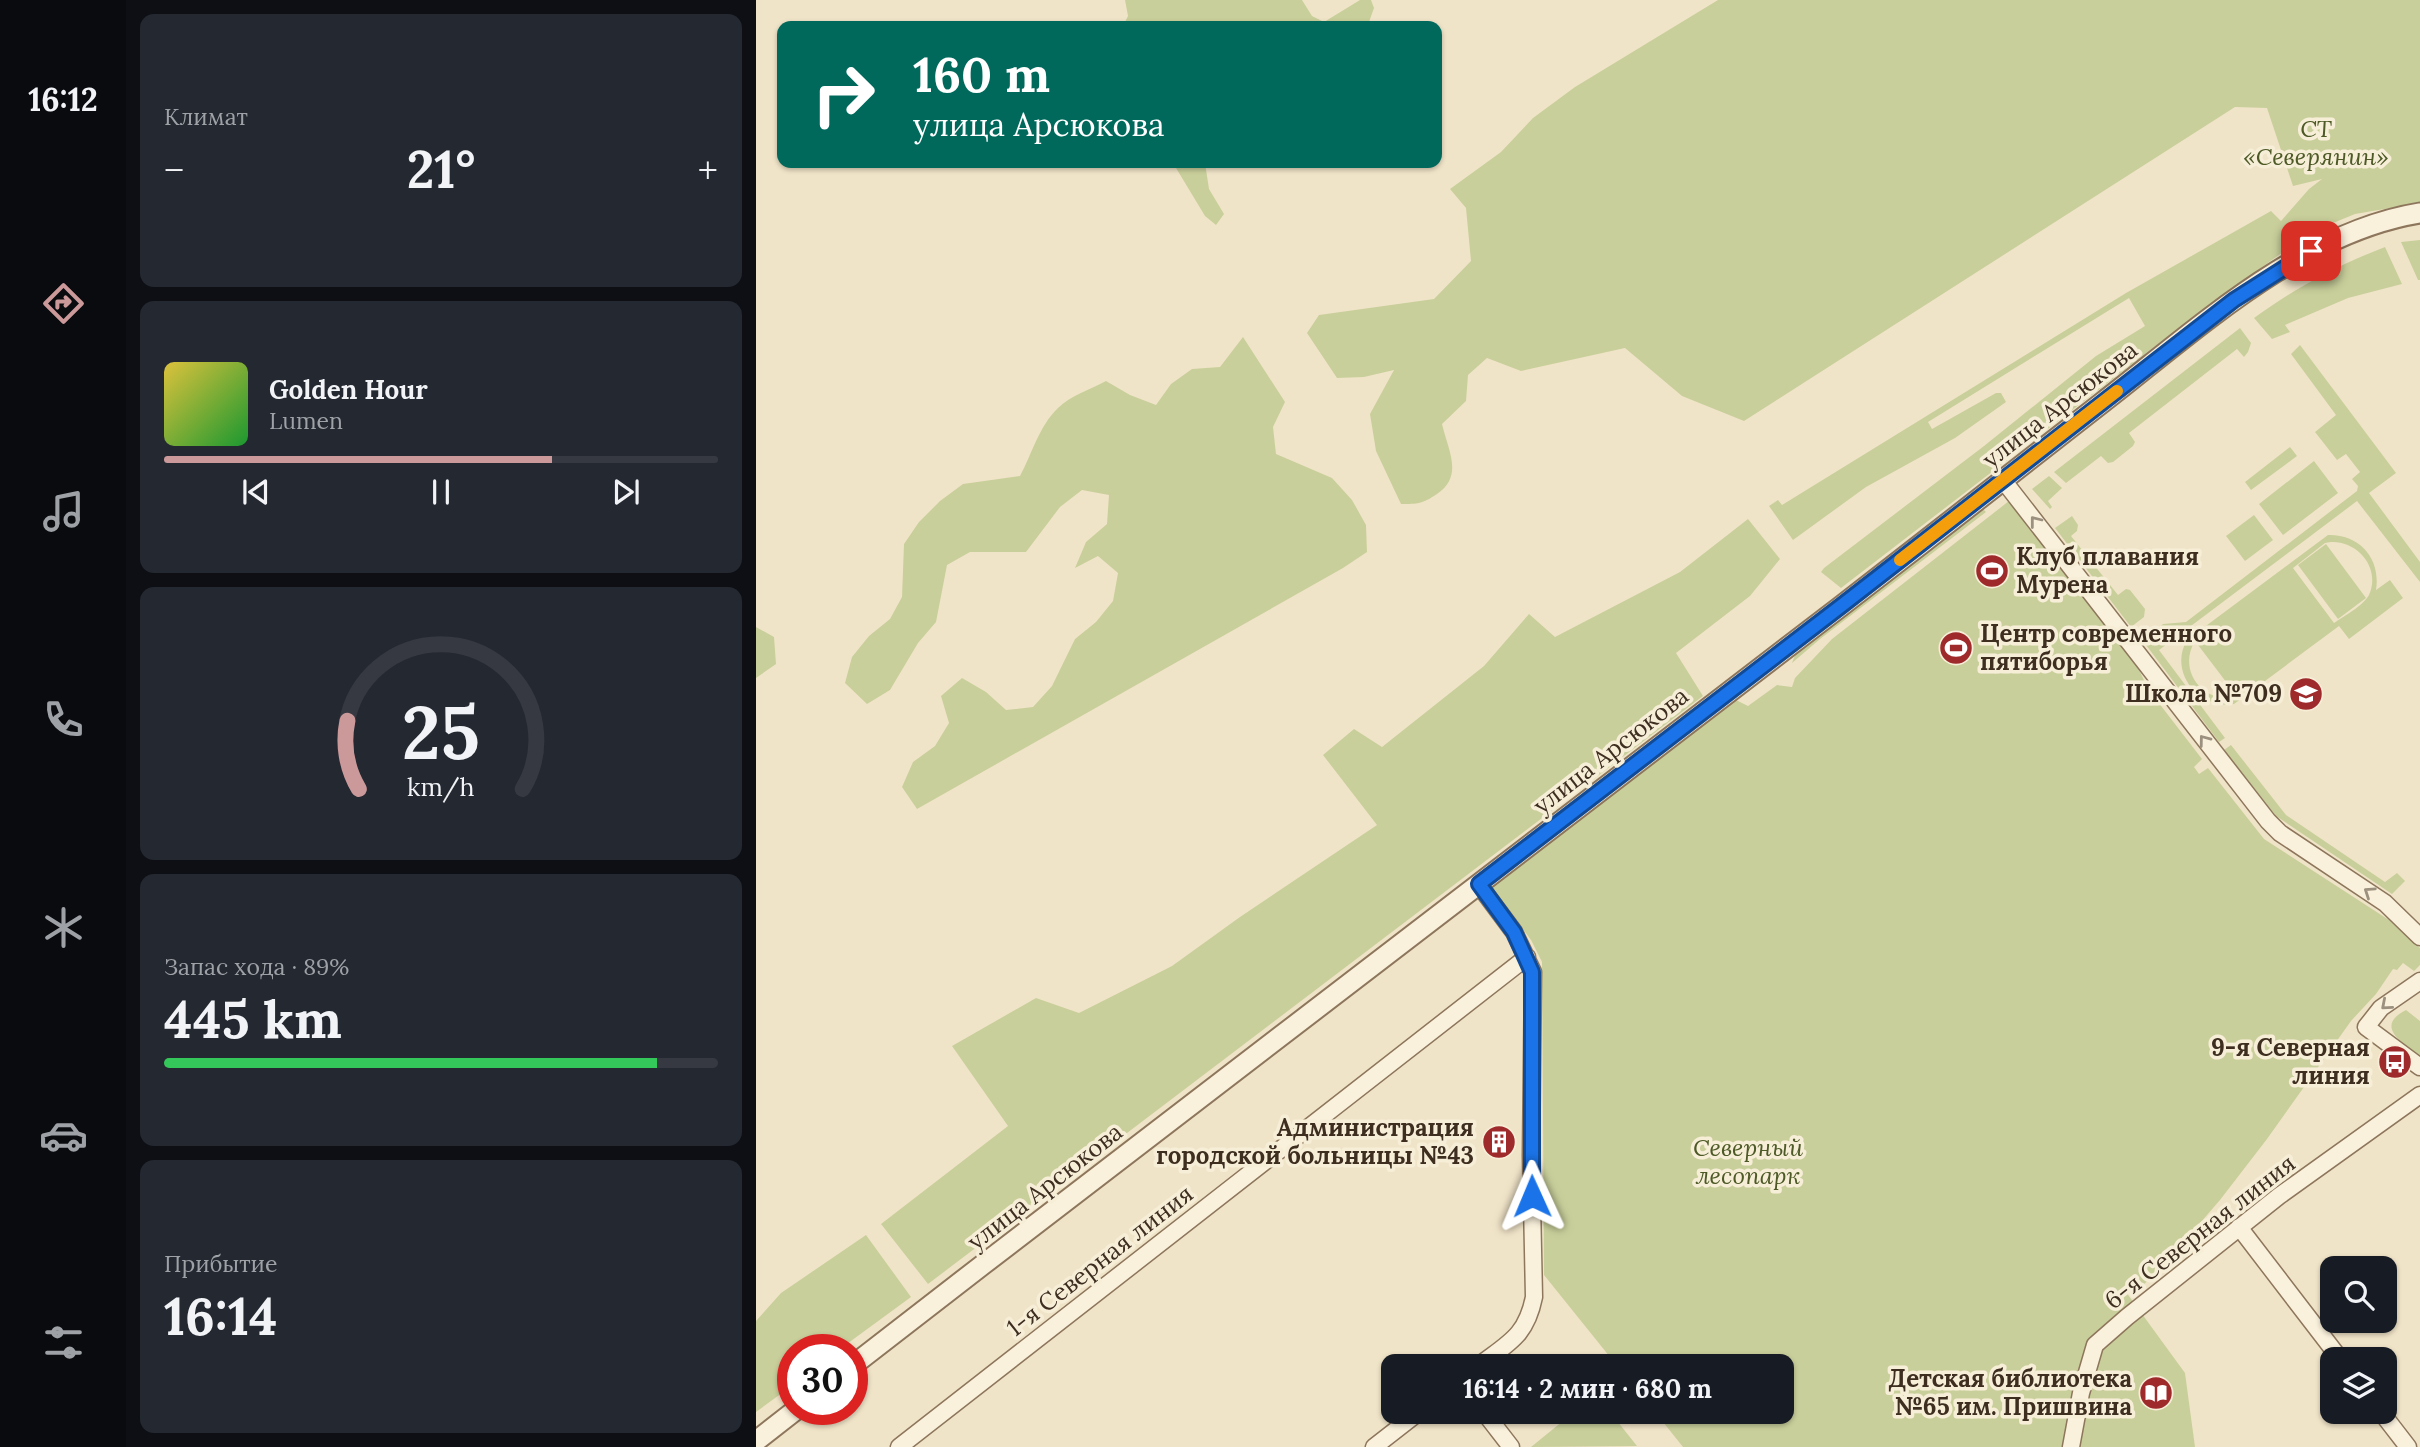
<!DOCTYPE html>
<html lang="ru">
<head>
<meta charset="utf-8">
<style>
	body { margin:0; font-family:Lora,serif; background:#242831; color:#f1f3f6; height:100vh; display:flex; flex-direction:column; font-size:26px; white-space:nowrap }
	* { box-sizing:border-box; margin:0 }
	p { font-size:23px; color:#9ea1a6 }
	.icon { flex:none; width:38px; height:38px; fill:none; stroke:currentColor; stroke-width:2; stroke-linecap:round; stroke-linejoin:round }
	.map { position:relative; flex:1; overflow:hidden }
	.side { display:flex; flex-direction:column; gap:14px; padding:14px; background:#0d0f14; width:630px }
	.side>* { flex:none }
	.guide { position:absolute; left:21px; top:21px; width:665px; height:147px; border-radius:14px; box-shadow:0 2px 5px #0004; background:#00695c; color:#fff; overflow:hidden }
	.buttons { position:absolute; left:1564px; top:1256px; display:grid; gap:14px }
	.buttons a { display:grid; place-items:center; width:77px; height:77px; border-radius:14px; background:#171b24; box-shadow:0 2px 5px #0004; font-size:35px }
	.speed { position:absolute; left:21px; top:1334px; display:flex; gap:14px; font-size:35px; font-weight:700; text-align:center }
	.speed>* { display:grid; place-content:center; width:91px; height:91px; border-radius:50%; background:#171b24; box-shadow:0 2px 5px #0004; line-height:1 }
	.speed .limit { border:10px solid #d22; background:#fff; color:#111 }
	.pin { position:absolute; display:grid; place-items:center; width:60px; height:60px; color:#fff; margin:-30px; border-radius:14px; box-shadow:0 4px 10px #0006 }
	.me { position:absolute; width:77px; margin:-38px; rotate:359deg; stroke-linejoin:round; filter:drop-shadow(0 0 5px #0008) }
	.turn { display:flex; align-items:center; gap:24px; height:147px; padding:0 21px; font-size:32px }
	.turn .icon { width:91px; height:91px; stroke-width:2.5 }
	.turn b { display:block; font-size:49px; line-height:60px }
	.big { font-size:52px; font-weight:700; line-height:1.1 }
	.side .widget { flex:1; display:flex; flex-direction:column; justify-content:center; gap:10px; min-width:0; padding:0 24px; border-radius:14px; background:#242831 }
	.side .dial { align-items:center; gap:0 }
	.dial svg { height:182px; overflow:visible; fill:none; stroke:#363941; stroke-width:7; stroke-linecap:round; text-anchor:middle }
	.dial text { fill:#f1f3f6; stroke:none }
	.song { display:flex; align-items:center; gap:21px }
	.cover { width:84px; height:84px; border-radius:10px; background:linear-gradient(135deg,hsl(50 70% 55%),hsl(130 70% 35%)) }
	.played { height:7px; border-radius:4px; background:linear-gradient(90deg,#cc999b 70%,#363941 70%) }
	.keys { display:flex; justify-content:space-around; direction:ltr }
	.heat { display:flex; justify-content:space-between; align-items:center; font-size:38px; direction:ltr }
	.charge { height:10px; border-radius:5px; background:linear-gradient(90deg,#34c759 89%,#363941 0) }
	.trip { position:absolute; left:625px; top:1354px; width:413px; height:70px; border-radius:14px; background:#171b24; box-shadow:0 2px 5px #0004; font-weight:700; line-height:70px; text-align:center }
	main { display:flex; flex:1; min-height:0 }
	.tab-bar { display:flex; flex-direction:column; width:126px; justify-content:space-around; align-items:center; background:#090b0e; color:#9ea1a6 }
	.tab-bar .icon { width:49px; height:49px }
	.tab-bar .current { color:#cc999b }
	.tab-bar b { font-size:32px; color:#f1f3f6 }
	.map>svg:first-child { display:block }
</style>
</head>
<body>
<main>
<nav class="tab-bar">
<b>16:12</b>
<svg class="icon current" aria-label="directions" viewBox="0 0 24 24"><path d="M12 3l9 9-9 9-9-9zM9 14v-3h6M13 9l2 2-2 2"/></svg>
<svg class="icon" aria-label="music" viewBox="0 0 24 24"><path d="M9 18V5l10-2v13"/><circle cx="6" cy="18" r="3"/><circle cx="16" cy="16" r="3"/></svg>
<svg class="icon" aria-label="phone" viewBox="0 0 24 24"><path d="M5 4h4l2 5-3 2q2 4 5 5l2-3 5 2v4C11 20 4 13 5 4z"/></svg>
<svg class="icon" aria-label="climate" viewBox="0 0 24 24"><path d="M12 3v18M4 7l16 10M4 17L20 7"/></svg>
<svg class="icon" aria-label="car" viewBox="0 0 24 24"><path d="M5 17H2v-5l4-1 3-4h7l3 4 3 1v5h-3M9 17h6M6 11h13"/><circle cx="7" cy="17" r="2"/><circle cx="17" cy="17" r="2"/></svg>
<svg class="icon" aria-label="filters" viewBox="0 0 24 24"><path d="M4 7h16M4 17h16"/><circle cx="9" cy="7" r="2"/><circle cx="15" cy="17" r="2"/></svg>
</nav>
<section class="side">
<div class="widget"><p>Климат</p>
<div class="heat"><a>−</a><b class="big">21°</b><a>+</a></div>
</div>
<div class="widget">
<div class="song"><i class="cover"></i><div><b>Golden Hour</b><p>Lumen</p></div></div>
<div class="played"></div>
<div class="keys"><svg class="icon" aria-label="previous" viewBox="0 0 24 24"><path d="M18 5L8 12l10 7zM5 5v14"/></svg><svg class="icon" aria-label="pause" viewBox="0 0 24 24"><path d="M8 5v14M16 5v14"/></svg><svg class="icon" aria-label="next" viewBox="0 0 24 24"><path d="M6 5l10 7-10 7zM19 5v14"/></svg></div>
</div>
<div class="widget dial"><svg viewBox="0 0 100 80">
<path d="M14 69A42 42 0 1 1 86 69"/>
<path d="M14 69A42 42 0 0 1 9 39" stroke="#cc999b"/>
<text x="50" y="56" font-size="32" font-weight="700">25</text>
<text x="50" y="72" font-size="11">km/h</text>
</svg></div>
<div class="widget"><p>Запас хода · 89%</p><b class="big">445 km</b><div class="charge"></div></div>
<div class="widget"><p>Прибытие</p><b class="big">16:14</b></div>
</section>
<div class="map">
<svg width="1664" height="1447" viewBox="0 0 1664 1447">
	<rect width="100%" height="100%" fill="#f0e4c8"/>
	<path fill="#c9cf9b" fill-rule="evenodd" d="M369,0H546L556,16L568,22L604,0H615L618,8L613,22V26H367L372,16Z
		M962,0H1664V203L1599,214L1565,228L1534,247L1445,311L1085,588L1065,572L1068,568L1228,446L1340,356L1389,326L1373,298L1172,422L1176,429L1240,393H1245L1250,402L1199,438L1110,487L1037,540L1013,506L1022,500L1026,505L1370,293L1515,211L1525,221L1553,189L1566,179L1537,186L1511,108L1479,107L988,421L926,396L869,348L765,371L731,358L712,375L710,401L686,424C692,450 708,476 681,494C666,504 662,504 645,504L620,451L614,414L638,370L608,377L581,378L551,333L563,315L678,299L715,261L710,208L694,189L745,152L777,118L819,87Z
		M417,163H449L453,189L468,214L460,225L449,216Z
		M1664,240V280H1662L1645,242Z
		M1629,247L1646,284L1592,298L1529,325L1534,332L1516,339L1498,318C1539,288 1582,265 1629,247Z
		M1484,328L1495,343L1492,352L1488,357L1481,349L1373,433L1379,442L1377,446L1357,462L1352,463L1345,456L1310,483L1298,472Z
		M487,337L529,402L517,427L520,454L576,478L596,500L610,525L611,552L587,568L161,809L146,787L157,762L179,746L193,723L185,696L206,678L230,692L250,710L277,707L296,686L319,639L340,622L357,601L362,573L342,556L319,568L330,542L351,524L353,495L326,490L304,507L270,552H214L191,565L180,622L162,643L134,690L111,704L89,683L96,657L113,636L134,619L146,597L148,544L163,522L184,501L207,484L264,476C276,454 283,426 302,408C314,396 335,389 350,381L374,395L400,405L415,384L436,369L464,367Z
		M1544,345L1640,473L1613,493L1664,562V582L1601,501L1403,650L1469,738L1463,742L1387,641L1407,624L1430,622L1601,491L1602,486L1596,479L1604,472L1590,454L1581,460L1559,432L1580,415L1535,354Z
		M1534,447L1541,456L1495,490L1489,482Z
		M1558,461L1582,493L1527,535L1503,504Z
		M1293,476L1306,488L1292,501L1296,507L1294,509L1276,489Z
		M1253,501L1379,661L1392,689L1446,759L1438,767L1443,774L1452,768L1508,839L1633,920L1664,948V965L1658,971L1647,963L1641,970L1637,969L1620,994L1595,1021L1511,1139L1464,1200L1401,1273L1381,1290L1370,1292L1429,1373L1439,1447H927L899,1412H1026V1367H862L788,1275L786,962L775,940L735,886L976,698L992,706L1021,685L1036,687L1039,678L1076,639Z
		M1227,509L1230,512L1064,639L1036,663L1039,655L1063,635Z
		M1498,515L1517,540L1489,561L1470,536Z
		M1316,516L1322,525L1321,531L1315,536L1362,595L1370,589L1374,590L1389,609L1388,617L1375,627L1299,528Z
		M992,519L1024,559L994,596L920,653L947,696L172,1284L125,1224L252,1126L196,1046L280,998L323,1013L416,966L484,917L621,825L567,755L598,729L626,747L728,666L773,614L799,637L924,572Z
		M1572,535C1604,534 1625,559 1620,590L1634,580L1647,598L1593,639L1583,626L1478,704C1443,710 1412,672 1431,640ZM1575,542C1602,541 1625,568 1613,595C1607,606 1588,616 1578,623L1537,568L1569,543ZM1439,641L1480,695V696C1447,705 1421,670 1439,641Z
		M1570,544L1610,598L1582,619L1542,565Z
		M0,627L18,637L20,664L0,678Z
		M1475,745L1530,815L1629,882L1641,873L1649,881L1636,894L1520,816L1468,750Z
		M1650,1010L1664,1021V1057C1648,1043 1617,1027 1650,1010Z
		M110,1235L155,1297L84,1349H37V1385L0,1412V1321L25,1293Z
		M818,1412H854L881,1446L775,1447Z"/>
	<g fill="none" stroke-linecap="round" stroke-linejoin="round">
		<g stroke="#8d765c" stroke-width="19">
			<path id="minor" d="M1247,480L1512,821L1524,833L1629,903L1664,937
				M1664,981L1625,1008L1610,1027L1664,1067
				M1483,1227L1585,1360
				M721,1367C752,1343 770,1337 778,1297L775,1156L777,972L758,932L723,885
				M728,1412L755,1447
				M1625,1412L1652,1447
				M143,1447L771,957
				M618,1447L663,1412
				M1315,1447L1325,1393L1339,1345L1371,1317L1523,1196L1664,1095"/>
		</g>
		<g stroke="#8d765c" stroke-width="23">
			<path id="tertiary" d="M96,1366C424,1111 756,861 1084,607C1172,539 1260,470 1347,402C1440,330 1545,232 1664,213
				M0,1441L41,1409"/>
		</g>
		<use href="#minor" stroke="#faf1dc" stroke-width="16"/>
		<use href="#tertiary" stroke="#faf1dc" stroke-width="19"/>
	</g>
	<defs><path id="oneway-chevron" d="M-2-3.5L2.5 0L-2 3.5" fill="none" stroke-width="1.6" stroke-linecap="round" stroke-linejoin="round" transform="scale(1.75)"/></defs>
	<g stroke="#9c907e">
		<use href="#oneway-chevron" transform="translate(1279 521) rotate(-128)"/>
		<use href="#oneway-chevron" transform="translate(1448 740) rotate(-127)"/>
		<use href="#oneway-chevron" transform="translate(1613 892) rotate(-146)"/>
		<use href="#oneway-chevron" transform="translate(1630 1005) rotate(139)"/>
	</g>
	<g fill="none" stroke-linecap="round" stroke-linejoin="round">
		<g stroke="#114b97" stroke-width="18">
			<path id="route" d="M776,1196V972L758,932L723,884L1085,606L1478,300L1555,251"/>
		</g>
		<use href="#route" stroke="#1a73e8" stroke-width="12"/>
		<path stroke="#f59e0b" stroke-width="12" d="M1144,560L1361,391"/>
	</g>
	<defs>
		<g id="stadium-disc" transform="scale(1.75)"><circle r="9.5" fill="#9e2a2b" stroke="#f7eed8"/><path d="M0-5a6.5 5 0 1 0 0 10a6.5 5 0 1 0 0-10ZM-3.5-1.8h7v3.6h-7Z" fill="#fff"/></g>
		<g id="school-disc" transform="scale(1.75)"><circle r="9.5" fill="#9e2a2b" stroke="#f7eed8"/><path d="M0-5L7-2L0 1L-7-2ZM-4 1L0 2.5L4 1V4Q0 6-4 4Z" fill="#fff"/></g>
		<g id="bus-disc" transform="scale(1.75)"><circle r="9.5" fill="#9e2a2b" stroke="#f7eed8"/><path d="M-5-6H5V4H4V6H2V4H-2V6H-4V4H-5ZM-3.5-4V0h7V-4ZM-3.5 1.2v1.5H-2V1.2ZM2 1.2v1.5H3.5V1.2Z" fill="#fff"/></g>
		<g id="building-disc" transform="scale(1.75)"><circle r="9.5" fill="#9e2a2b" stroke="#f7eed8"/><path d="M-4-6H4V6H1V3H-1V6H-4ZM-2.5-4.3h1.7v1.8h-1.7ZM.8-4.3h1.7v1.8H.8ZM-2.5-1h1.7V.8h-1.7ZM.8-1h1.7V.8H.8Z" fill="#fff"/></g>
		<g id="library-disc" transform="scale(1.75)"><circle r="9.5" fill="#9e2a2b" stroke="#f7eed8"/><path d="M-6-4Q-3-5.5-.7-3.5V5Q-3 3-6 4ZM6-4Q3-5.5 .7-3.5V5Q3 3 6 4Z" fill="#fff"/></g>
	</defs>
	<g fill-rule="evenodd">
		<use href="#stadium-disc" x="1236" y="571"/>
		<use href="#stadium-disc" x="1200" y="648"/>
		<use href="#school-disc" x="1550" y="694"/>
		<use href="#bus-disc" x="1639" y="1062"/>
		<use href="#building-disc" x="743" y="1142"/>
		<use href="#library-disc" x="1400" y="1393"/>
	</g>
	<g text-anchor="middle" stroke-width="7" stroke-linejoin="round" paint-order="stroke">
		<g font-size="24" font-style="italic" fill="#4d5a26" stroke="#f7eed8">
			<text x="1560" y="137">СТ<tspan x="1560" dy="28">«Северянин»</tspan></text>
			<text x="992" y="1156">Северный<tspan x="992" dy="28">лесопарк</tspan></text>
		</g>
		<g font-size="24" fill="#3d2e20" stroke="#f7eed8">
			<text transform="translate(1304 405) rotate(-38)" y="8">улица Арсюкова</text>
			<text transform="translate(855 751) rotate(-38)" y="8">улица Арсюкова</text>
			<text transform="translate(289 1187) rotate(-38)" y="8">улица Арсюкова</text>
			<text transform="translate(1444 1232) rotate(-38)" y="8">6-я Северная линия</text>
			<text transform="translate(344 1261) rotate(-38)" y="8">1-я Северная линия</text>
		</g>
		<g font-size="24" font-weight="bold" fill="#3d2e20" stroke="#f7eed8" text-anchor="end">
			<text x="1260" y="565" text-anchor="start">Клуб плавания<tspan x="1260" dy="28">Мурена</tspan></text>
			<text x="1224" y="642" text-anchor="start">Центр современного<tspan x="1224" dy="28">пятиборья</tspan></text>
			<text x="1526" y="702">Школа №709</text>
			<text x="1614" y="1056">9-я Северная<tspan x="1614" dy="28">линия</tspan></text>
			<text x="718" y="1136">Администрация<tspan x="718" dy="28">городской больницы №43</tspan></text>
			<text x="1376" y="1387">Детская библиотека<tspan x="1376" dy="28">№65 им. Пришвина</tspan></text>
		</g>
	</g>
</svg>
<div class="buttons">
<a><svg class="icon" aria-label="search" viewBox="0 0 24 24"><circle cx="10" cy="10" r="6"/><path d="M15 15l6 6"/></svg></a>
<a><svg class="icon" aria-label="layers" viewBox="0 0 24 24"><path d="M12 4l9 5-9 5-9-5zM3 14l9 5 9-5"/></svg></a>
</div>
<div class="speed"><div class="limit">30</div></div>
<div class="pin" style="left:1555px;top:251px;background:#d93025"><svg class="icon" aria-label="arrive" viewBox="0 0 24 24"><path d="M6 21V4h12l-3 4 3 4H6"/></svg></div>
<svg class="me" style="left:776px;top:1196px" viewBox="-20 -20 40 40"><path d="M0-17L14 15 0 8-14 15z" fill="#1a73e8" stroke="#fff" stroke-width="4"/></svg>
<div class="trip">16:14 · 2 мин · 680 m</div>
<div class="guide">
<div class="turn"><svg class="icon" aria-label="right" viewBox="0 0 24 24"><path d="M7 20v-9h11M14 6l5 5-5 5"/></svg><div><b>160 m</b>улица Арсюкова</div></div>
</div>
</div>
</main>
</body>
</html>
